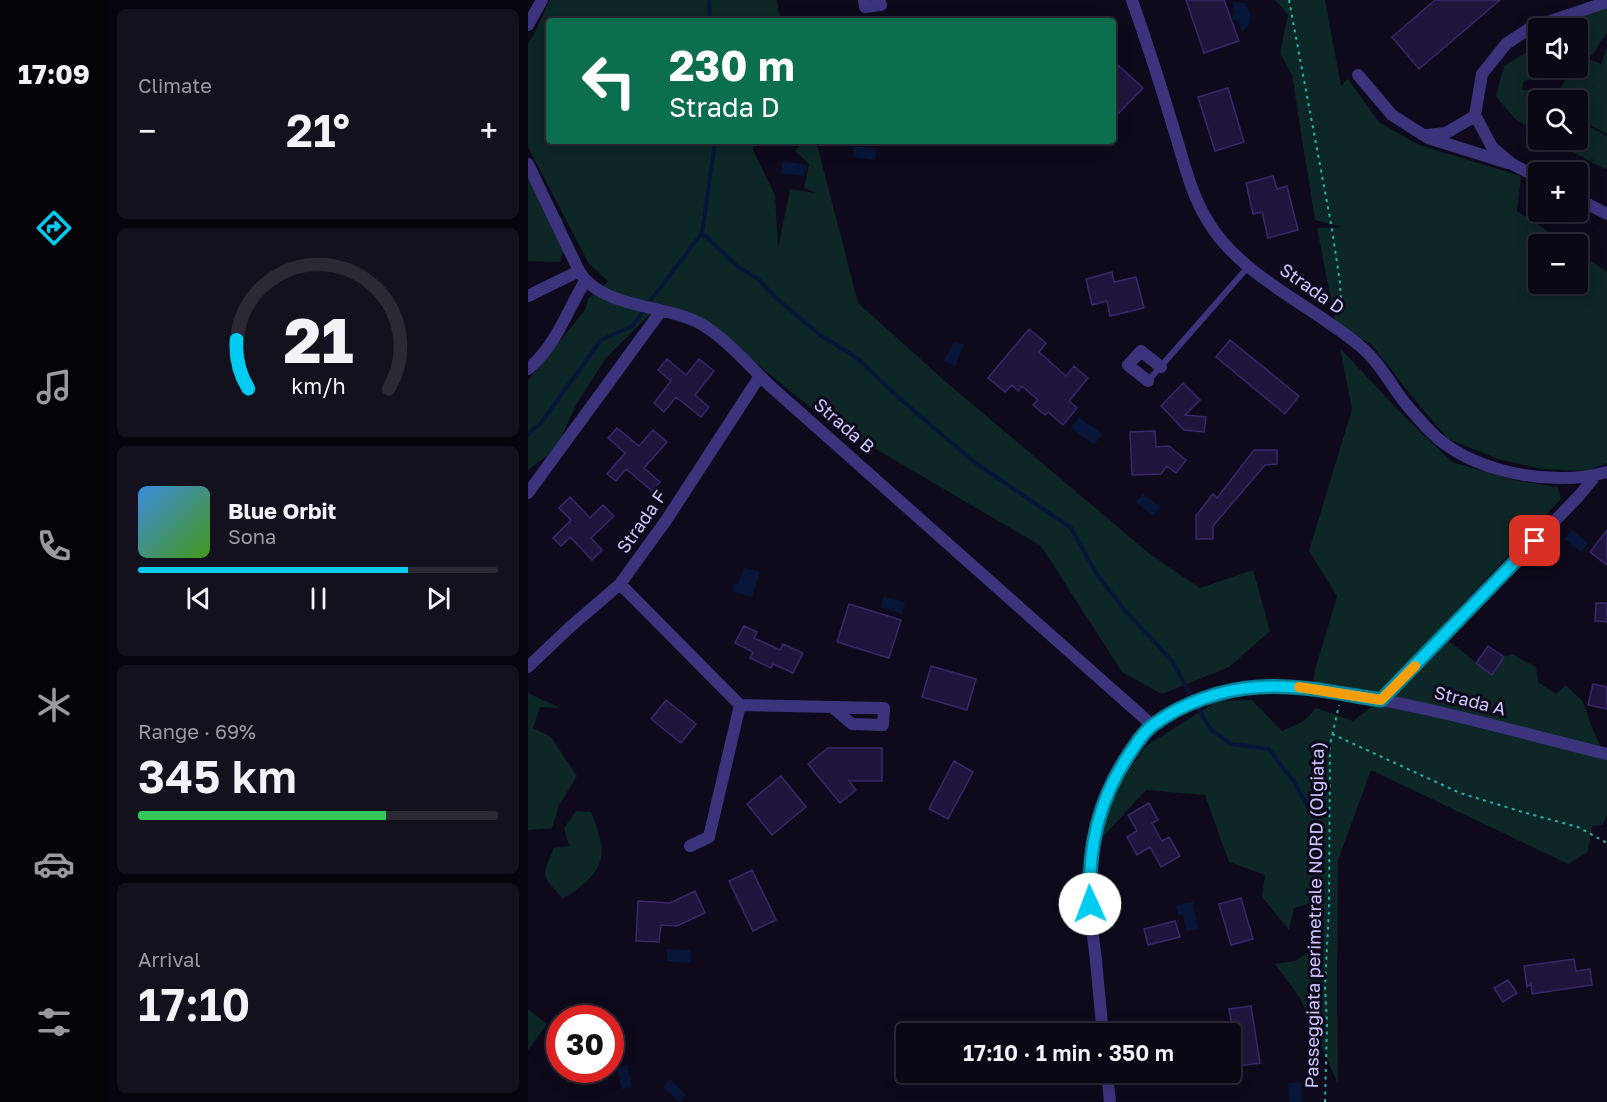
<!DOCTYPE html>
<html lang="en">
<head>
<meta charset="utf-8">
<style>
	body { margin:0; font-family:"Golos Text",sans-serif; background:#13111e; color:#f1f3f6; height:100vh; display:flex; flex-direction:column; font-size:22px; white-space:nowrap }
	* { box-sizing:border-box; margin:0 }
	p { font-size:20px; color:#999aa0 }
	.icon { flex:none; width:33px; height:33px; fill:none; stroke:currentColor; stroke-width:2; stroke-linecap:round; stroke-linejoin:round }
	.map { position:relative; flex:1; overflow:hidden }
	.sheet { display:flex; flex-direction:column; gap:9px; padding:9px; background:#06040c; width:420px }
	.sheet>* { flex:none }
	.guide { position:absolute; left:18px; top:18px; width:570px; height:126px; border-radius:6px; box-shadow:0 3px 15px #0003,0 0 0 2px #2a2934; background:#0b6e4f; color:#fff; overflow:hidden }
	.tools { position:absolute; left:1000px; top:18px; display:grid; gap:12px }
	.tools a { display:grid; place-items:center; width:60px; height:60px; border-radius:6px; background:#0a0815; box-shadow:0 3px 15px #0003,0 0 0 2px #2a2934; font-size:30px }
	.speed { position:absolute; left:18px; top:1005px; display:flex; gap:12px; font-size:30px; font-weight:700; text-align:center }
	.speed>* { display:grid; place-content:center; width:78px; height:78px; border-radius:50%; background:#0a0815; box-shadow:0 3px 15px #0003,0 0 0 2px #2a2934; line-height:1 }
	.speed .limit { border:9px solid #d22; background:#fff; color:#111 }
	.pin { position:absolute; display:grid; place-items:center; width:51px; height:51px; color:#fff; margin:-26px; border-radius:12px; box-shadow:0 3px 9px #0006 }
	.me { position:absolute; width:66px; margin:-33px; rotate:358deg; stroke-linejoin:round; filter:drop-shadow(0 0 4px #0008) }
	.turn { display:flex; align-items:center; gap:21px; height:126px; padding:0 24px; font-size:27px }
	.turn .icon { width:78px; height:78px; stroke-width:2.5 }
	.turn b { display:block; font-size:42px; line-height:51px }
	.big { font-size:45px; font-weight:600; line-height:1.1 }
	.sheet .card { flex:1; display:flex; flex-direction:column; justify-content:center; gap:9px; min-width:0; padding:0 21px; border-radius:9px; background:#13111e }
	.sheet .dial { align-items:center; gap:0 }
	.dial svg { height:156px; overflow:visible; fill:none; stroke:#2a2934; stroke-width:7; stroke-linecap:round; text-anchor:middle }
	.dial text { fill:#f1f3f6; stroke:none }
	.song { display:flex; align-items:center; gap:18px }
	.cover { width:72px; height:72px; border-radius:9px; background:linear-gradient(135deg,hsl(210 70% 55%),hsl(100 70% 35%)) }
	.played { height:6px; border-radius:3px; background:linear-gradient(90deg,#00ccf1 75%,#2a2934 75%) }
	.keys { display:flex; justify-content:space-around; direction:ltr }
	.heat { display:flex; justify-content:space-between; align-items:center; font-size:33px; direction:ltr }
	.charge { height:9px; border-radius:4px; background:linear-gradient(90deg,#34c759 69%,#2a2934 0) }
	.trip { position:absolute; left:368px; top:1023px; width:345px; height:60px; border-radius:6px; background:#0a0815; box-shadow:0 3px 15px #0003,0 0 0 2px #2a2934; font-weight:600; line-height:60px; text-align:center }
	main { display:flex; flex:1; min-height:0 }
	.dock { display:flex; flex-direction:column; width:108px; justify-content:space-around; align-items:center; background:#040308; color:#999aa0 }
	.dock .icon { width:42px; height:42px }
	.dock .current { color:#00ccf1 }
	.dock b { font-size:27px; color:#f1f3f6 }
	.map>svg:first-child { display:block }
</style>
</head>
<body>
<main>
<nav class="dock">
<b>17:09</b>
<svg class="icon current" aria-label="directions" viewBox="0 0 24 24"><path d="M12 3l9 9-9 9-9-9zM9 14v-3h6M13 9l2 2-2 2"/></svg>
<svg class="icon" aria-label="music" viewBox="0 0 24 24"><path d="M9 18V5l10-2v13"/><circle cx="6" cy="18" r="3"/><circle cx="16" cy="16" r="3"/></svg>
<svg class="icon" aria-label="phone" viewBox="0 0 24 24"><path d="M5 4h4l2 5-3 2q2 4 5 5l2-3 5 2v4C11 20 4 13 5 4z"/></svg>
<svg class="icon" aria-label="climate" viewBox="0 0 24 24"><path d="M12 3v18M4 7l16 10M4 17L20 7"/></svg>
<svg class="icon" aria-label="car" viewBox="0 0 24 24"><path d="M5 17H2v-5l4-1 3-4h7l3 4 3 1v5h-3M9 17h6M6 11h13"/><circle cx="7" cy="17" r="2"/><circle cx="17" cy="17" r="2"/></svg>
<svg class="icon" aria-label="filters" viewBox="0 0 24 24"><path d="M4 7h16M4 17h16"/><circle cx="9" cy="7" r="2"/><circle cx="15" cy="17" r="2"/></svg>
</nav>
<section class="sheet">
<div class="card"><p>Climate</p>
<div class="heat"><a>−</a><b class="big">21°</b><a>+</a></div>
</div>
<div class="card dial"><svg viewBox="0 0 100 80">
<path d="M14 69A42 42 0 1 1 86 69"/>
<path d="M14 69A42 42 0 0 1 8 44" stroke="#00ccf1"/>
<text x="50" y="56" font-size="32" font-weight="700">21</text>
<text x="50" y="72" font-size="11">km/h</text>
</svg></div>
<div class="card">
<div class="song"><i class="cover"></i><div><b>Blue Orbit</b><p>Sona</p></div></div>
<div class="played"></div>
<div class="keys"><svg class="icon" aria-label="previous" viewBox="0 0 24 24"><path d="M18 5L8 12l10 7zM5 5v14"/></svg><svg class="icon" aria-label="pause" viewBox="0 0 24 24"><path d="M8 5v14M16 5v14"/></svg><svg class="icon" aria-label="next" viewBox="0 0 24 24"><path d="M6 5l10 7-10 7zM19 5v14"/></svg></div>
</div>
<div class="card"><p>Range · 69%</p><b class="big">345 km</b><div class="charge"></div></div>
<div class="card"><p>Arrival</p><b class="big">17:10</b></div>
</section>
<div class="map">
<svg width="1079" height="1102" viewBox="0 0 1079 1102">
	<rect width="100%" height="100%" fill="#0e0a1c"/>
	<path fill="#0d2626" d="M22,0H249L252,21H21V141H225V150L247,195L250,249L262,189L288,193L276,188L281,164L267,151L276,141L289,144L330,303L418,382L623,555L672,588L725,570L742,631L701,667L634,694L594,672L513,546L295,418L173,318L135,304L116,320L78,358L49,403L28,449L0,470V380L57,310L60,299L80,281L61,264L0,147V43L8,30Z
		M747,0H797L813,86L820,79L851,122L891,145L993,176L989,211L1039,244H1011V284H1050V252L1079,272V463L1059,471L1015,469L973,460L920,439L886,399L844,345L808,325L789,228L814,227L787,220L764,75L752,53L760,15Z
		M1079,7V32L1065,54L1057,57L1073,64L1079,47V134L1050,119V100H1011V133L987,119L968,96L976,66L1011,44V68H1028L1011,77L996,81L994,90L1021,91L1027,100L1043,68H1050V28H1035L1055,16Z
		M1050,121L1079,136V169L1069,165L1023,140H1050Z
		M0,176L35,220L36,247L32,262L0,261Z
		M812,348L870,410L924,462L990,481L1030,487L1033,499L846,699L785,686L787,670L809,596L781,551L824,409Z
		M915,636L964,675L976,657L984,654L1008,667L1010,682L1028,694L1038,685L1055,702L1065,730L1079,760V816L1074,825L1064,826L1060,852L1040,864L843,770L810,860L809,989L810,1084L772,998L747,964L767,961L788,947L784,903L766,908L761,930L734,897L737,875L701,862L677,795L618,790L571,841L587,789L618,746L689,701L724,700L754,731L776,721L788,708L825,721L853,700Z
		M0,693L32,708L12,707L5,728L23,737L49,776L31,805L24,828L0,830Z
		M48,811L63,812C73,839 83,859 58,882C52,888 42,893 35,899C13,874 13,879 26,848L41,846L36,828Z
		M0,1009L19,1024L0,1050Z"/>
	<path fill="#071638" d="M704,2L716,3C725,14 725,23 714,32L710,21L703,19L707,13Z
		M326,146L348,149L347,160L325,157Z
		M255,161L279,165L276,176L253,173Z
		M426,341L436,345L427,366L416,361Z
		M551,417L574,434L566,445L543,428Z
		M615,494L632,507L625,516L608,502Z
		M1044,530L1060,543L1053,552L1037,539Z
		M216,567L232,572L224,597L204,591L206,583L210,584Z
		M356,596L377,603L374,614L353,607Z
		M665,902L670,929L658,931L655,914L650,915L648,905Z
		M139,949L163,950L162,963L139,961Z
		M99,1065L104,1087L94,1089L89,1068Z
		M142,1079L158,1095L151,1102L135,1087Z
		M773,1082L774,1102H761L760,1083Z"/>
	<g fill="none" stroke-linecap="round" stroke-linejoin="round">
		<path stroke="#071638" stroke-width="4" d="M181,0L182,21
			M174,233L210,267L230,279L248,298L292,335L329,358L371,398L445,461L543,528L568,573L595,608L644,661L682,729L703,744L741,749L766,782L786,817
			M120,304L174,233L187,141
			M0,434L13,423L73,340L104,326L116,310"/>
	</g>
	<path fill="#20163d" stroke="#38276a" stroke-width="1.5" d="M658,0H696L711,41L676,53Z
		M907,0H972L891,69L864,37Z
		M590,65L615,88L585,119V70Z
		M700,88L716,142L687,151L670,97Z
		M745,176L749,189L759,186L770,230L740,238L734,212L725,214L718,183Z
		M584,272L586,282L608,277L616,308L582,316L579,301L564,305L558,279Z
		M501,329L518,343L511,352L538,376L546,366L560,378L541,401L549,408L535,425L520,412L517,415L505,405L510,400L494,386L490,391L484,385L477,392L460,378Z
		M702,340L771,396L757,414L688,357Z
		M139,359L158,375L171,359L186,371L167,395L181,407L173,417L148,397L136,412L126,403L143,381L130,370Z
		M655,383L672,400L657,415L678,417L676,432L656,430L633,406Z
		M89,428L111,446L125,430L139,442L116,468L132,482L124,491L98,469L88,481L79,474L97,453L80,438Z
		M627,431L628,447L641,446L658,460L648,473L639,466L633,474L604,475L602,432Z
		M726,450H749V464L737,465L685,526V539H668V516L685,494L689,498Z
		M42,497L62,518L75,505L86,516L63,538L74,550L64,560L42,537L33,546L25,538L43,520L31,508Z
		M1079,530V565L1062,552Z
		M1068,603H1079V622L1067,621Z
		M321,604L373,620L361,658L309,642Z
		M216,626L229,632L226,638L252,650L255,644L275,653L265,673L245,664L243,668L222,658L225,652L207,643Z
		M960,646L976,657L964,675L948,663Z
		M403,666L448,679L439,710L394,697Z
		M1065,684L1079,687V709L1060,705Z
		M138,700L168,724L153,743L123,719Z
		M300,748H354V781H321L328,790L312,803L280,764Z
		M426,761L445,772L420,819L401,809Z
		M253,776L278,807L244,835L219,804Z
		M621,803L630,820L624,823L634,841L641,837L652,856L633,867L622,847L609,855L599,837L609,831L600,815Z
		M224,870L248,920L225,931L201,881Z
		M167,891L177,913L149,926L133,925L131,942L108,941L110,901L142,903Z
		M713,898L725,939L703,945L691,904Z
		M647,921L652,937L620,945L616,929Z
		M1046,959L1048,971L1062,969L1064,985L1004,994L1003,984L999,987L996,966Z
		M980,980L989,993L975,1002L966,988Z
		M723,1006L732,1063L711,1066L701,1009Z"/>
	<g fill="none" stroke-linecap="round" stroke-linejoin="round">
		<path stroke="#29b0af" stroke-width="2" stroke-dasharray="3 4.5" stroke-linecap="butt" d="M761,0L804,229L812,283L813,300L806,312
			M804,734L932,793L998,813L1050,827L1079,843
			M797,1102L799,1024L797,987L801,908L802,745L811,705"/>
		<path stroke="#3b347d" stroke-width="6" d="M620,381L720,267"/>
		<path stroke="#3b347d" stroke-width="12" d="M336,0L337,7L353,5L351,0
			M604,0C619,43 633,86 646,130C656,162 663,195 681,223C713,276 785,306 832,346C849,360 861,381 874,399C882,410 892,420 901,430C940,472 1025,488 1079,472
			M0,25L14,0
			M830,75L864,115L900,138L980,163
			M899,135L918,133L947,116
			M0,164L51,271C73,309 139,304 175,325C198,339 221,365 240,384L624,725
			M1011,178L984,164L964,147L947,115L954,74L978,44L1002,28L1079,2
			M1050,199L1079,214
			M0,296L51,271
			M0,369C29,344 38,313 57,281
			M620,381L600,365L613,351L633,367
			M0,493L133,311
			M92,584L212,705
			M0,667L41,628L92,584L139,519L232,376
			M853,700L1050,497L1068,475
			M162,846L181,837L212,705L356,708L355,725L324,724L304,707
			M575,1034C572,1006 570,979 567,952C563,921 559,888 563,857C566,826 576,798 591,771C599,756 609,739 622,727C648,705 699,688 732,686C765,685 798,691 831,696C915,710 997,734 1079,754
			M579,1072L582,1102"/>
	</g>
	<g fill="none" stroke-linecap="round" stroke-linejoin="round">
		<g stroke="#00859d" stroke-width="15">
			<path id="route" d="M562,904C560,848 570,800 602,753C609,743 615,732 625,725C654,703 695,689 731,687C772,684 813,694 853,700L1007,541"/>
		</g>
		<use href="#route" stroke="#00ccf1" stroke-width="10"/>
		<path stroke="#f59e0b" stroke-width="10" d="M771,687L853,700L887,666"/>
	</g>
	<g text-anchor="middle" stroke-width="6" stroke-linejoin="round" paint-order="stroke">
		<g font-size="18" fill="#cfc6ff" stroke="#0e0a1c">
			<text transform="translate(784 289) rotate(35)" y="6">Strada D</text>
			<text transform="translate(316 426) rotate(41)" y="6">Strada B</text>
			<text transform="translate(114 522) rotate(-55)" y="6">Strada F</text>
			<text transform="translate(942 701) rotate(14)" y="6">Strada A</text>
			<text transform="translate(787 915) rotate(-89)" y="6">Passeggiata perimetrale NORD (Olgiata)</text>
		</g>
	</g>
</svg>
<div class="tools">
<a><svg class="icon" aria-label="sound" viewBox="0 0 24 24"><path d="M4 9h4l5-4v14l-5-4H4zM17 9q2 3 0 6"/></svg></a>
<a><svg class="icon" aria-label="search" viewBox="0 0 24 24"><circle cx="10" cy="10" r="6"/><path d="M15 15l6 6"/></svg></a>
<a>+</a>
<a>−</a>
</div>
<div class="speed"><div class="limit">30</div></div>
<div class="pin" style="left:1007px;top:541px;background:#d93025"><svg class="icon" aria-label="arrive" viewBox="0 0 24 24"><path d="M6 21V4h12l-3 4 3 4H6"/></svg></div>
<svg class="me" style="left:562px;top:904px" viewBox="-20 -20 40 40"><circle r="19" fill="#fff"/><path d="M0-13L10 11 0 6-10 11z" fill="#00ccf1"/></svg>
<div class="trip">17:10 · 1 min · 350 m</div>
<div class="guide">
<div class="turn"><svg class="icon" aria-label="left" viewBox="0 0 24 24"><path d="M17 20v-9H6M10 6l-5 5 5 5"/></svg><div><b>230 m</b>Strada D</div></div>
</div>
</div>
</main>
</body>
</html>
